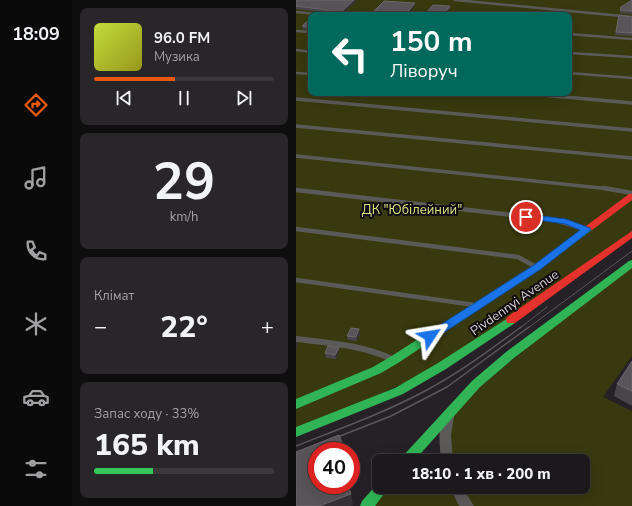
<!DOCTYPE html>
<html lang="uk">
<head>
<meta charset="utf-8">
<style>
	body { margin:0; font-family:"Nunito Sans",sans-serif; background:#292629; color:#f1f3f6; height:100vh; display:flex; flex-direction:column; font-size:15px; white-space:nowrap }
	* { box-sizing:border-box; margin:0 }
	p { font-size:13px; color:#a0a0a3 }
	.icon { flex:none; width:22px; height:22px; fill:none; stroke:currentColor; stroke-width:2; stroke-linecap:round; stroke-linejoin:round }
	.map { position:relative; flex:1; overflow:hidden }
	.side { display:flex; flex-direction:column; gap:8px; padding:8px; background:#0f0e0f; width:224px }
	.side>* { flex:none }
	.hud { position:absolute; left:12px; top:12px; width:264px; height:84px; border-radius:8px; box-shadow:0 4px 16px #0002,0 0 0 1px #3a383b; background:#00695c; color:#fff; overflow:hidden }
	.speed { position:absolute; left:12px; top:442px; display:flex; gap:8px; font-size:20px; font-weight:700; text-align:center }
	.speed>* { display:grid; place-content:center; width:52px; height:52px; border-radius:50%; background:#1c191c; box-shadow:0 4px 16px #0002,0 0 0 1px #3a383b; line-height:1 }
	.speed .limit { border:6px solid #d22; background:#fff; color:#111 }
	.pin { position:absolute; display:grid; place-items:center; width:34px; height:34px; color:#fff; margin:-17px; border:2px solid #fff; border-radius:50%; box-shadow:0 1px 4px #0007 }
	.me { position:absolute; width:44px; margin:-22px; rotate:57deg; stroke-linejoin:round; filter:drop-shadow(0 0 3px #0008) }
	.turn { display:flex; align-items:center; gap:14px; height:84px; padding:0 16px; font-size:18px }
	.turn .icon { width:52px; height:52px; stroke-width:2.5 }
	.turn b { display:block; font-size:28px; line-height:34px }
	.big { font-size:30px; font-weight:800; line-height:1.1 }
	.side .tile { flex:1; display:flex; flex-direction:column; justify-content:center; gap:6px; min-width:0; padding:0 14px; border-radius:8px; background:#292629 }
	.side .dial { align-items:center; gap:0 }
	.dial b { font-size:52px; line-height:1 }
	.song { display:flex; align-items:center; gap:12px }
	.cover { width:48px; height:48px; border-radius:6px; background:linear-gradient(135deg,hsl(70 70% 55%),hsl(60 70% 35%)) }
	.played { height:4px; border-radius:2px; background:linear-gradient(90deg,#ea580c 45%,#3a383b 45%) }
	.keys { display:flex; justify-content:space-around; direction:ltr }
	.heat { display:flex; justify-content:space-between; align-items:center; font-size:22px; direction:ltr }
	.charge { height:6px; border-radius:3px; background:linear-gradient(90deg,#34c759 33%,#3a383b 0) }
	.trip { position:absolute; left:76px; top:454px; width:218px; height:40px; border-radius:8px; background:#1c191c; box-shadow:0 4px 16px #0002,0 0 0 1px #3a383b; font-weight:800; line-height:40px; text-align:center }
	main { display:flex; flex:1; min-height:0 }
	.tab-bar { display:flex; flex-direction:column; width:72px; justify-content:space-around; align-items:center; background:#0b0a0b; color:#a0a0a3 }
	.tab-bar .icon { width:28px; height:28px }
	.tab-bar .on { color:#ea580c }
	.tab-bar b { font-size:18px; color:#f1f3f6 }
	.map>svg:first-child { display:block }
</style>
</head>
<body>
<main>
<nav class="tab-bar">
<b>18:09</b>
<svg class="icon on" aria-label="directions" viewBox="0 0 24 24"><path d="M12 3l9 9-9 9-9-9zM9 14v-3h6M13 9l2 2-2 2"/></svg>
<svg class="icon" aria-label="music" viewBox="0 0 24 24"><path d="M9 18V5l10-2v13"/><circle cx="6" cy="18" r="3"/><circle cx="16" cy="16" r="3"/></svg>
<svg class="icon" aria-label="phone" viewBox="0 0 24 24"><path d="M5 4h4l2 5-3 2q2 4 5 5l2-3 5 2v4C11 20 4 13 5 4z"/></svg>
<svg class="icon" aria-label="climate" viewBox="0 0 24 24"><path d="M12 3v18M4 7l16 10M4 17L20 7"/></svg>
<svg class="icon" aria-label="car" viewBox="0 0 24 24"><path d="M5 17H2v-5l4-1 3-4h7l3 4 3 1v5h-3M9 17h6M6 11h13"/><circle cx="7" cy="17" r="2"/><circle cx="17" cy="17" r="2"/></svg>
<svg class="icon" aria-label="filters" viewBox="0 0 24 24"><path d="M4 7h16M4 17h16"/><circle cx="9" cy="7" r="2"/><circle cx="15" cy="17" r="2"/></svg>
</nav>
<section class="side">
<div class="tile">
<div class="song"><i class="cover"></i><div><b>96.0 FM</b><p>Музика</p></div></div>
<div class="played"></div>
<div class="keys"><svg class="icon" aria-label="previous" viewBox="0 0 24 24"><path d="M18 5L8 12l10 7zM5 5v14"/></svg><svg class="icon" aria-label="pause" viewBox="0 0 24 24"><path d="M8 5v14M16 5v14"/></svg><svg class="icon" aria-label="next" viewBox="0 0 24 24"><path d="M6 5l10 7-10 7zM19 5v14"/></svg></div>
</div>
<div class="tile dial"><b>29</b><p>km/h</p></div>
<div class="tile"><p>Клімат</p>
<div class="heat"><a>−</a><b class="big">22°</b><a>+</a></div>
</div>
<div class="tile"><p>Запас ходу · 33%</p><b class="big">165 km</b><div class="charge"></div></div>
</section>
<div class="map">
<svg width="336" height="506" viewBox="0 0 336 506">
	<rect width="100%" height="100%" fill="#262126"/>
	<path fill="#38390e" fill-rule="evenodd" d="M0,0H336V234L146,366L0,432ZM15,15H273V93H15Z
		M336,262V356L307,397L336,411V506H71L87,487H149L162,494L160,487H287V461H151L153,412Z"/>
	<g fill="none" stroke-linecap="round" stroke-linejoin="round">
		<path stroke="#5c5a59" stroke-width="2.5" d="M159,0L336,17
			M0,12L30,15
			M0,31L15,32
			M273,34L336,39
			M0,50L15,52
			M273,53L336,57
			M0,73L15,74
			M273,73L336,78"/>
		<path stroke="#5c5a59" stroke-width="3.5" d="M224,93L336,103
			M0,99L336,130
			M0,126L336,158
			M0,156L314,189"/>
		<path stroke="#5c5a59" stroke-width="4.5" d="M308,188L336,193
			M0,190L260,220L291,230
			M0,229L222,257L240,267
			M0,280L179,305"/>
		<path stroke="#5c5a59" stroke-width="6" d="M0,339C34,343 67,345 98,360"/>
		<path fill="#5c5a59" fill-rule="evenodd" d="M152,412L156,413L158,417L155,435L157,461H145C144,445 141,428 148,413Z
			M154,487H166L178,506H163Z"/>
		<path fill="#30b455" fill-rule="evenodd" d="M293,225L296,226L297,228L296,230L244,269L102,363L85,373L0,409V399L77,367L94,357L238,265Z
			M336,260V268L218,358L184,387L118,461H104L106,457L176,381L210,352L333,261Z
			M215,316L219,317L220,320L219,323L150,369L107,394L0,437V427L99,388L142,363Z
			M83,482V487H93L79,506H64L66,501Z"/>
		<path fill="#e5322d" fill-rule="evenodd" d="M333,194H336V200L296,230H290L289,228L290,226Z
			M336,231V238L219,323H211L210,320L211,317Z"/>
		<path stroke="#5a5859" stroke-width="1" d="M224,328L251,307
			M232,328L336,251"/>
		<path stroke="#5a5859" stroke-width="1.5" d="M34,440L95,416L151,387L233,327
			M0,446C43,429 88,413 129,391C163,373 194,350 225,327"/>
	</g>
	<path fill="#4a454a" d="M0,0L60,2L31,14V13L0,9Z
		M336,0V14L324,13L325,7Z
		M323,15L336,17V36L319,35Z
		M15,18V30L7,29L6,26Z
		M64,334L61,341L52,340L51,336Z
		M43,352L40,359L30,358L29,353Z
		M336,361V406L318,396L321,384Z"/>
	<path fill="#353135" d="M58,0H60V2L45,15L43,14Z
		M119,3V6L112,15H109Z
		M154,6V9L149,15H147Z
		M63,329L64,334L61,341L60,337Z
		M1,342L2,346L0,349V343Z
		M43,348V352L40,359L39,355Z
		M55,494L57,505L55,506H23Z"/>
	<path fill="#595458" stroke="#6c676c" d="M0,0H58L43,14L47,15H18L19,14H31L32,12L31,10L0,6Z
		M336,0V11L324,10L325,7Z
		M88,1L119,3L109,15H74Z
		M137,5L154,6L147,15H128Z
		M323,15L336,17V33L320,32Z
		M15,18V27L6,26Z
		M55,328L63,329L60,337L51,336Z
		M32,346L43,348L39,355L29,353Z
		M336,361V391L321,384Z
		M43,435L49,451H21V485H52L55,494L23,506H0V452Z"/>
	<path fill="#1a73e8" stroke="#114b97" d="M230,214L270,219L294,228L295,230L245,269L138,339H130L129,336L130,334L238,265L284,230L269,224L227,218L225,217L227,215Z"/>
	<g text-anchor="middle" stroke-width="4" stroke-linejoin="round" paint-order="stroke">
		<g font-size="13" fill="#dae183" stroke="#0e0a0e">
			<text x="116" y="214">ДК "Юбілейний"</text>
		</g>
		<g font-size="13" fill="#d6cfd5" stroke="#0e0a0e">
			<text transform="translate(218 302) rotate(-35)" y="5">Pivdennyi Avenue</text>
		</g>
	</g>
</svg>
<div class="speed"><div class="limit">40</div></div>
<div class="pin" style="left:230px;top:217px;background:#d93025"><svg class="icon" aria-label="arrive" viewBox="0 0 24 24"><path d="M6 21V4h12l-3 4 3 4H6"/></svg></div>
<svg class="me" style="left:134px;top:336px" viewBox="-20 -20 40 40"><path d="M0-17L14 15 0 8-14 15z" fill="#1a73e8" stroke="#fff" stroke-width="4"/></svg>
<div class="trip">18:10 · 1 хв · 200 m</div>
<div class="hud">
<div class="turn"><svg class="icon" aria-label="left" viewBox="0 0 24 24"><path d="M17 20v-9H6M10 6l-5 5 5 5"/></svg><div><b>150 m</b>Ліворуч</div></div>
</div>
</div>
</main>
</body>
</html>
